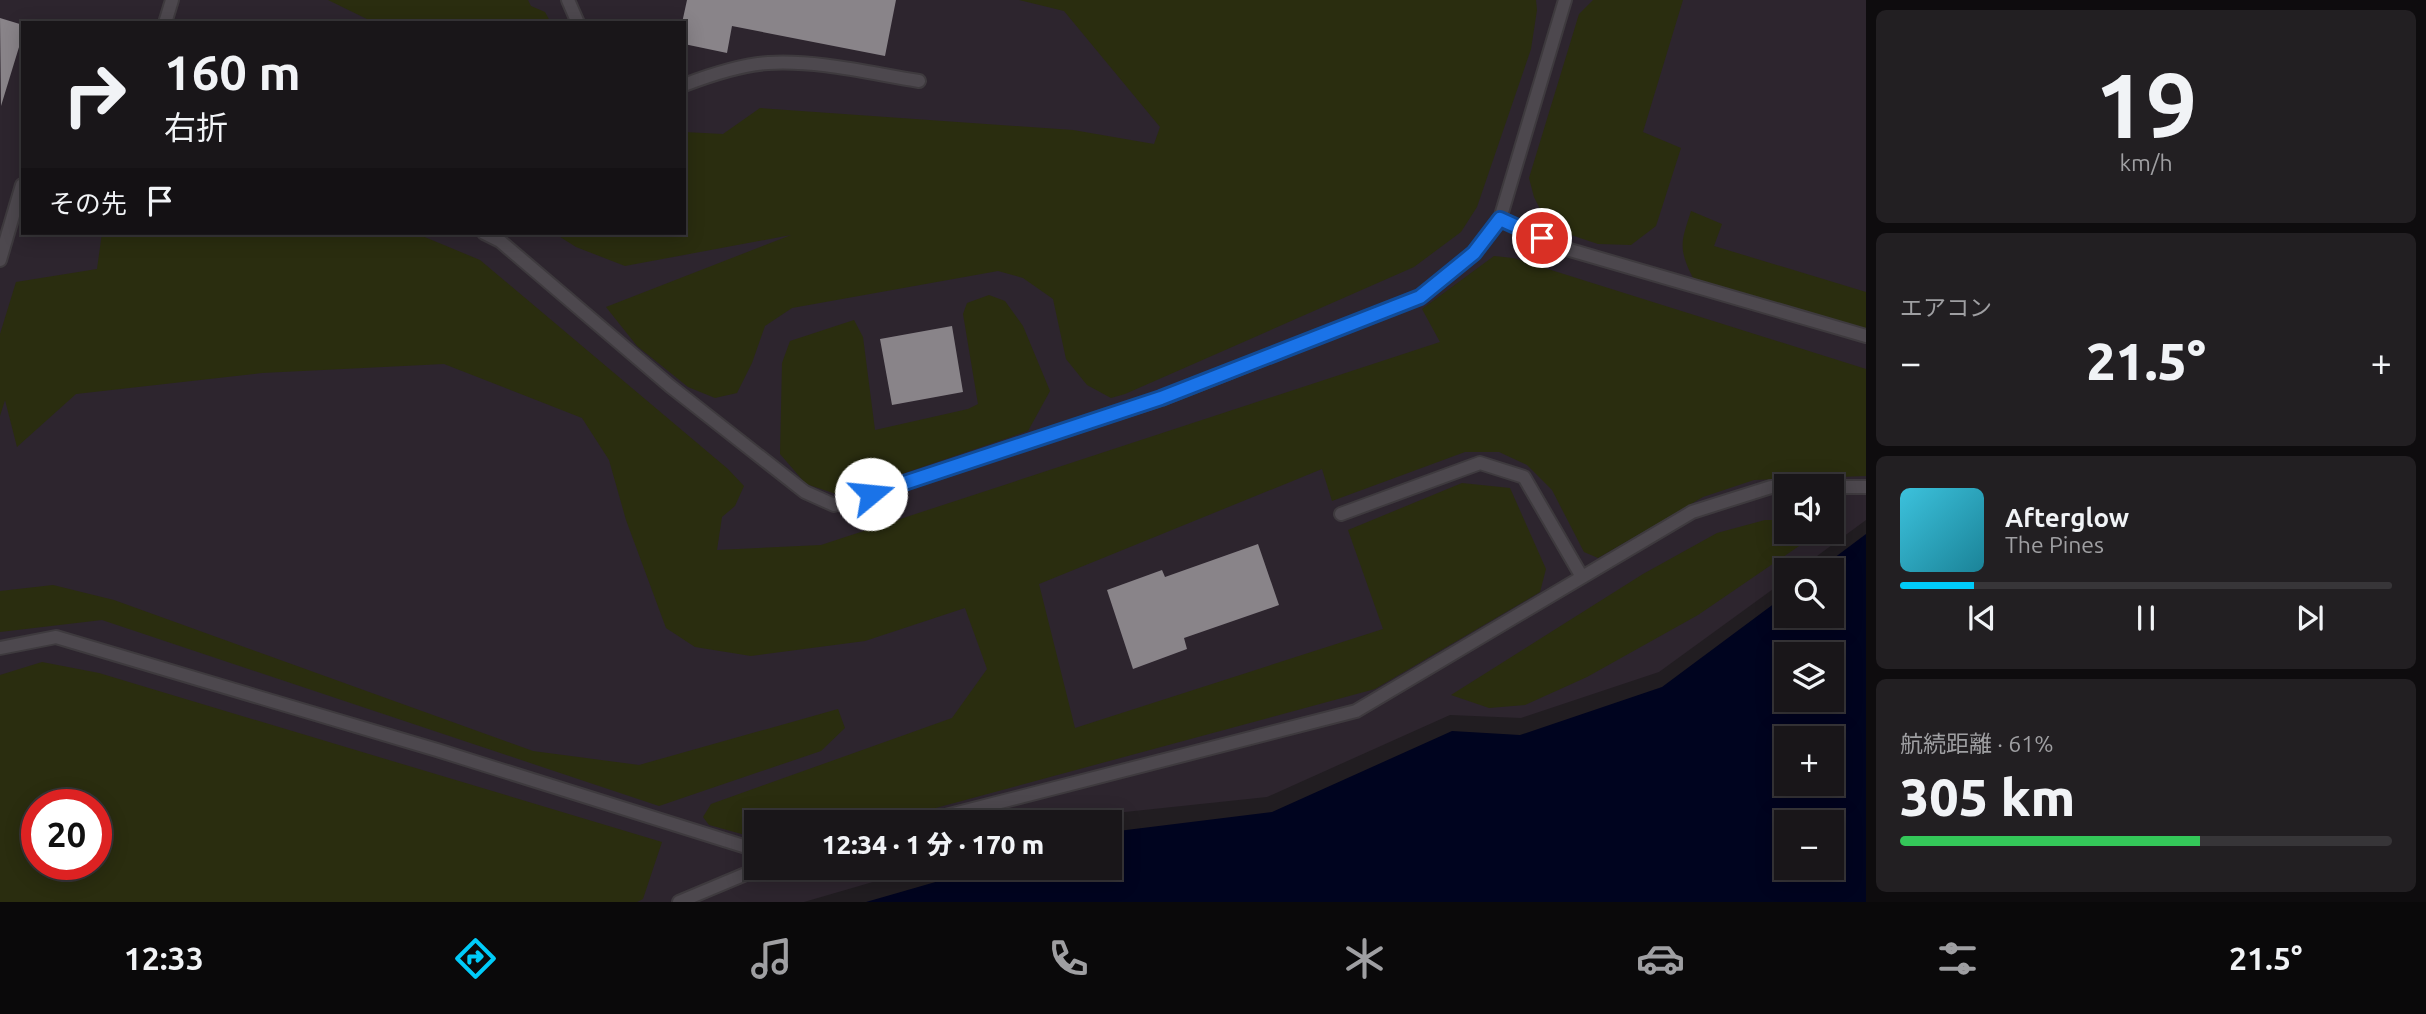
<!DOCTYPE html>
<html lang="ja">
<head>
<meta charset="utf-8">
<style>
	body { margin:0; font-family:Ubuntu,"Noto Sans JP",sans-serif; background:#221f22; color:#f1f3f6; height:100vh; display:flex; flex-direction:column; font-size:26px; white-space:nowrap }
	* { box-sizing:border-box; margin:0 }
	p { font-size:23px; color:#9f9fa2 }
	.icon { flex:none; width:38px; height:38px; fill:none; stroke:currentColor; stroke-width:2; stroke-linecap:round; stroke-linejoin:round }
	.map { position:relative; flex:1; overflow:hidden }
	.panel { display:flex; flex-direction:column; gap:10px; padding:10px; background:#0e0c0e; width:560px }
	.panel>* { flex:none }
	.guide { position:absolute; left:21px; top:21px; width:665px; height:214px; border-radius:0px; box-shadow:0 4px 18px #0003,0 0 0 2px #373538; background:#191619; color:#f1f3f6; overflow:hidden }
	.fabs { position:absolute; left:1774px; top:474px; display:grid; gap:14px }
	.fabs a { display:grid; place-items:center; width:70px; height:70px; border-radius:0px; background:#191619; box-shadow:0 4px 18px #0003,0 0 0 2px #373538; font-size:35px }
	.speed { position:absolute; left:21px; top:789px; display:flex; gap:14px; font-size:35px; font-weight:700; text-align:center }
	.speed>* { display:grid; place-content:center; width:91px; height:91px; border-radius:50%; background:#191619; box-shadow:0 4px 18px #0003,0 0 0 2px #373538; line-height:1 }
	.speed .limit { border:10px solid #d22; background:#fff; color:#111 }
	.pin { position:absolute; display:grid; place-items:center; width:60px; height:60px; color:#fff; margin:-30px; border:4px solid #fff; border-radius:50%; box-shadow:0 2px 7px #0007 }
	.me { position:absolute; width:77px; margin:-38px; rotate:73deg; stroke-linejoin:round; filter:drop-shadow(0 0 5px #0008) }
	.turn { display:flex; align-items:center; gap:24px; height:147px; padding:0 28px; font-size:32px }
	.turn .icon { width:91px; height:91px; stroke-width:2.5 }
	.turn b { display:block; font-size:49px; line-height:60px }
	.then { display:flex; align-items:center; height:66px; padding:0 28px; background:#0003; gap:14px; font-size:26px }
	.big { font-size:52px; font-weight:800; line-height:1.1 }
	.panel .tile { flex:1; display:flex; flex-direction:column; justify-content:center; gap:10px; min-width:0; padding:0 24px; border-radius:10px; background:#221f22 }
	.panel .dial { align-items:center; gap:0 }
	.dial b { font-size:91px; line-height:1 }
	.song { display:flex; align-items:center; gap:21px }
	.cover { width:84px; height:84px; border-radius:10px; background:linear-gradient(135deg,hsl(190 70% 55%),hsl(190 70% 35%)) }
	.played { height:7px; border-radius:4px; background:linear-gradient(90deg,#00cbf9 15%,#373538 15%) }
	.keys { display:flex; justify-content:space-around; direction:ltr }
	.heat { display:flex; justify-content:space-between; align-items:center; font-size:38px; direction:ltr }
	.charge { height:10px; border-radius:5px; background:linear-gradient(90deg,#34c759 61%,#373538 0) }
	.trip { position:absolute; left:744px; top:810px; width:378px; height:70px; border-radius:0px; background:#191619; box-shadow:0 4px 18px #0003,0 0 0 2px #373538; font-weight:800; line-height:70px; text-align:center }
	.tab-bar { display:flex; height:112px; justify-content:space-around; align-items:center; background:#0a090a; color:#9f9fa2 }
	.tab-bar .icon { width:49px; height:49px }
	.tab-bar .selected { color:#00cbf9 }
	.tab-bar b { font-size:32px; color:#f1f3f6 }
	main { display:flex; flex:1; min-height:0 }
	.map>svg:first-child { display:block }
</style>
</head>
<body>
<main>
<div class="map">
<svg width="1866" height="902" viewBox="0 0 1866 902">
	<rect width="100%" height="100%" fill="#211d21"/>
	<path fill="#2d252e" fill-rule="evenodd" d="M0,0H1866V520L1798,570H1787V579L1659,672L1521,718L1450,715L1267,797L1106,814L1077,822H756V868H921L804,902H0ZM23,23H684V233H23ZM1787,486H1832V532H1787ZM37,805H96V864H37Z"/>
	<path fill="#2a2d0f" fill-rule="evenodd" d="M328,0H528L531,6L545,12L551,23H375Z
		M1019,0H1536L1537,10L1531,49L1477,207L1461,232L1414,267L1125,394L1111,398L1087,385L1066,359L1053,299L1023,278L998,271L792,308L765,326L752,363L737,393L715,398L688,387L637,346L606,307L791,235L625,266L576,247L554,233H684V132L723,134L760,108L1073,130L1154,144L1160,127L1064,11Z
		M1593,0H1683L1643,132L1681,148L1656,226L1631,245L1598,244L1562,232L1543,215L1534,197L1529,178L1579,14Z
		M1691,211L1722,224L1714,246L1866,292V330L1693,278C1678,248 1681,242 1691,211Z
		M102,233H415L480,260L728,469L744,486L735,506L722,517L717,550L821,545L1440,342L1422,309L1494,256L1513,258L1866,369V476L1754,480L1703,497L1598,558L1584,552L1552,490L1527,465L1499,452H1465L1332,501L1322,469L1039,584L1075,728L1383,629L1348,530L1462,483L1510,488L1546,569L1540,592L1375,689L884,822H756V838L709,825L703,817L711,804L952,718L987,669L965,608L865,641L751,656L695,647L666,628L626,520L609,460L582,418L444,364L262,373L76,394L17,447L5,400L0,416V334L16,282L97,269Z
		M989,295L1005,301L1023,326L1050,391L1028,431L839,495L806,484L780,454L782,363L790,341L854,320L863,337L875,430L968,409L978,404L963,314L967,303Z
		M1765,520H1787V532H1805L1802,544L1698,615L1587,677L1525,705L1489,708L1451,695L1643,574L1717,533Z
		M53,585L114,600L533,751L639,765L838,709L845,728L821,751L659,806L102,620L0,632V591Z
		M42,662L99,673L662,842L643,899L637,902H0V675ZM37,805H96V864H37Z"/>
	<path fill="#00041f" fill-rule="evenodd" d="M1866,534V902H866L984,868H1110V832L1272,812L1452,731L1520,735L1662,687L1787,594V616H1832V570H1818ZM1787,654H1832V700H1787ZM1787,738H1832V784H1787ZM1832,822V868H1787V822Z"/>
	<path fill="#898489" d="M687,0H896L885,56L732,26L727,53L684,44V23H682Z
		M0,18L23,25V34L1,106Z
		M952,326L963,392L892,405L880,339Z
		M1258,544L1279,605L1184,638L1187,649L1133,669L1107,590L1162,570L1165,577Z"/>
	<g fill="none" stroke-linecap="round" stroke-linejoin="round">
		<g stroke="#3e3a3e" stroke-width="16">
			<path id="service" d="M568,0L578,23
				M1565,0L1500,219L1563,248L1866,336
				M165,23L172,0
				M684,85C710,75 740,65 768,63C818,60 869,73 919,81
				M484,233L500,241L670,386L805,492L834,505L1161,399L1420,297L1474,253L1500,219
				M0,260L22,185
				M1832,487H1866
				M1341,514L1480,463L1524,477L1582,577
				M0,648L56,637L437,750L756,850
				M922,822L1356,711L1692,512L1771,487H1787
				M679,902L760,868"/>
		</g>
		<use href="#service" stroke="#4d484e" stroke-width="12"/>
	</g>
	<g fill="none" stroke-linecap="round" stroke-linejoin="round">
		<g stroke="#114b97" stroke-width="18">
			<path id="route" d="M871,494L1161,398L1420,297L1474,253L1500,219L1542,238"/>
		</g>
		<use href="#route" stroke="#1a73e8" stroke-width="12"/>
	</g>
</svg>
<div class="fabs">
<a><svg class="icon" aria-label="sound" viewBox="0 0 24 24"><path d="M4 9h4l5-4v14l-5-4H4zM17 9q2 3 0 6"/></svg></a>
<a><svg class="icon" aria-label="search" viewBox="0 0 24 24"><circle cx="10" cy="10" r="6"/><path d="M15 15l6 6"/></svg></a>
<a><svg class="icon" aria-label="layers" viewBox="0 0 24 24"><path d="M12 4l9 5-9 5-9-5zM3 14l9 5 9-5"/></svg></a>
<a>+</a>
<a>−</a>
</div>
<div class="speed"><div class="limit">20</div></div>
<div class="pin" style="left:1542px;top:238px;background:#d93025"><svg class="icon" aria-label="arrive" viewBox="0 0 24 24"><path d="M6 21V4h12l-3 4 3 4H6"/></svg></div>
<svg class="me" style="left:871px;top:494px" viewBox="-20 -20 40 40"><circle r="19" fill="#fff"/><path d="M0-13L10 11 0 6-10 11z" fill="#1a73e8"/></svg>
<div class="trip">12:34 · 1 分 · 170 m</div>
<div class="guide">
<div class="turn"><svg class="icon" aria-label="right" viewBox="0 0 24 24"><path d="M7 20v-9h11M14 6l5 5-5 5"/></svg><div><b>160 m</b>右折</div></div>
<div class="then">その先<svg class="icon" aria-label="arrive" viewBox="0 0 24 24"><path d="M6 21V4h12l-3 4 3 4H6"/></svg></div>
</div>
</div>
<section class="panel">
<div class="tile dial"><b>19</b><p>km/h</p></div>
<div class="tile"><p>エアコン</p>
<div class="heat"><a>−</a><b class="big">21.5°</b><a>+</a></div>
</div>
<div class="tile">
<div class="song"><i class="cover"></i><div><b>Afterglow</b><p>The Pines</p></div></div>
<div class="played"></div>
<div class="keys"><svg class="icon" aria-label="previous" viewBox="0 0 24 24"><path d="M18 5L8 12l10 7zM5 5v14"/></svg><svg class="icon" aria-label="pause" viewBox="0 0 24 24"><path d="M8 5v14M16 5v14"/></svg><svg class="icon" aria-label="next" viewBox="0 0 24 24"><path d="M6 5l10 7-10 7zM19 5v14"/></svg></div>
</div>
<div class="tile"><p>航続距離 · 61%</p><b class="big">305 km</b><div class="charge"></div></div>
</section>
</main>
<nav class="tab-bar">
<b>12:33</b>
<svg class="icon selected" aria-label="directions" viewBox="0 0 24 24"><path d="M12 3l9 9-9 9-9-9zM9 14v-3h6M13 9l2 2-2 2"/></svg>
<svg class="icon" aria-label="music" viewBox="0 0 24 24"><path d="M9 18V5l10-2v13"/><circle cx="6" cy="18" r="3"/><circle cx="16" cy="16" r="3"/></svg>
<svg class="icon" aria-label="phone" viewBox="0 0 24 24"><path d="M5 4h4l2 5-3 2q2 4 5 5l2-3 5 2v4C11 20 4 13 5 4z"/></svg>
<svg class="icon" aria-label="climate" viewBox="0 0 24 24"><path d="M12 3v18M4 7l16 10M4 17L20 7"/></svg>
<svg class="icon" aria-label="car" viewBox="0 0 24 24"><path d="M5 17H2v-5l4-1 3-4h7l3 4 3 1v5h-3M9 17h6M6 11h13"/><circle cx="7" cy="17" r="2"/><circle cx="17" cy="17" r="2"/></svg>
<svg class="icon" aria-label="filters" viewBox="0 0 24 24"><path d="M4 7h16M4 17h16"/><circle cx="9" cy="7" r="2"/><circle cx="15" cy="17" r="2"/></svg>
<b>21.5°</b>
</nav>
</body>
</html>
